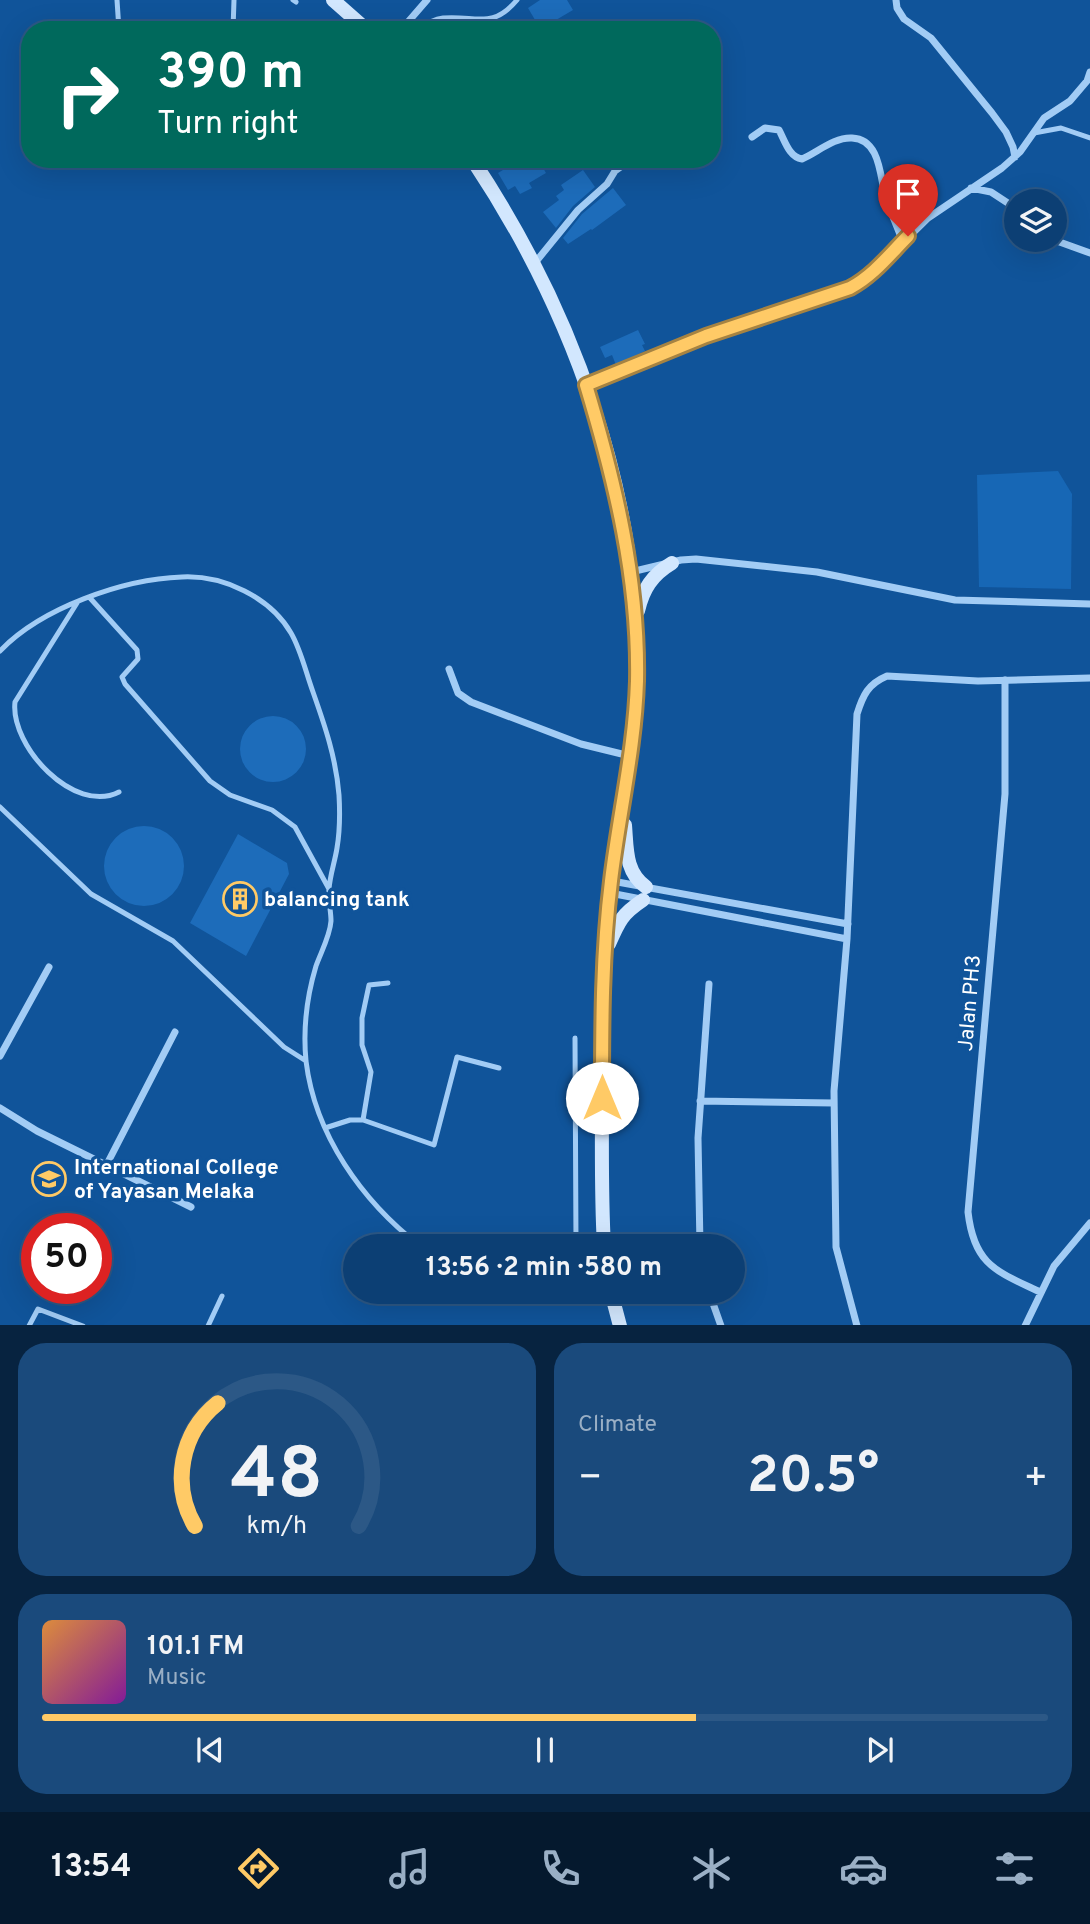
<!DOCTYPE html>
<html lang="en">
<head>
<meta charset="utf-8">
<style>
	body { margin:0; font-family:Overpass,sans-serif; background:#1a4a7c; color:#f1f3f6; height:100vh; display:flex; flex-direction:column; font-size:26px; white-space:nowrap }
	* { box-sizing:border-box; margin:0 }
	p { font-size:23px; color:#9aafc5 }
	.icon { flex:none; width:38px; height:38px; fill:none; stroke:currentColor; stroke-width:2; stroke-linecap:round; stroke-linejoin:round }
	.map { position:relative; height:1325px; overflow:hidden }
	.side { display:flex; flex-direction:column; gap:18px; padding:18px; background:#072340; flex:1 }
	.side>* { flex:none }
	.guide { position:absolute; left:21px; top:21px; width:700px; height:147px; border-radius:28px; box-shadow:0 7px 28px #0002,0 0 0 2px #2c5886; background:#00695c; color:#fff; overflow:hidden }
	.fabs { position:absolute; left:1004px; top:189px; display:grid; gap:14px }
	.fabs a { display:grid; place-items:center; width:63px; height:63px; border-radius:50%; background:#0c3f74; box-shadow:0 7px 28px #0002,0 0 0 2px #2c5886; font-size:35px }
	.speed { position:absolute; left:21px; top:1213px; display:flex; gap:14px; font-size:35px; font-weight:700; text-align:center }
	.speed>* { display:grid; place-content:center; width:91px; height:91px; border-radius:50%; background:#0c3f74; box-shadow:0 7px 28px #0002,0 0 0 2px #2c5886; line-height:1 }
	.speed .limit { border:10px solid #d22; background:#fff; color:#111 }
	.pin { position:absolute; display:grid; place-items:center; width:60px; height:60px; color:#fff; margin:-72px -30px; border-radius:50% 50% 50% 0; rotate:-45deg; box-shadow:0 0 7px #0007 }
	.pin .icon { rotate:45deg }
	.me { position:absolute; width:77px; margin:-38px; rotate:0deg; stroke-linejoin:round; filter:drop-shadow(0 0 5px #0008) }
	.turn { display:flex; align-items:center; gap:24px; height:147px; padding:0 21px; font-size:32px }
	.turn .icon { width:91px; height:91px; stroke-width:2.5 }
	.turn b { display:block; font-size:49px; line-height:60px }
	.big { font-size:52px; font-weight:700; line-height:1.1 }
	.side .card { flex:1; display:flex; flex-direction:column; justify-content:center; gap:10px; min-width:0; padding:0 24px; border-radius:28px; background:#1a4a7c }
	.side .dial { align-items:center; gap:0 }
	.dial svg { height:182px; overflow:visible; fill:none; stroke:#2c5886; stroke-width:7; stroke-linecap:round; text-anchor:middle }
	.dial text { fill:#f1f3f6; stroke:none }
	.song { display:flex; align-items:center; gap:21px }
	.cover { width:84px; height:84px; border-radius:10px; background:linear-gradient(135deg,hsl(30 70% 55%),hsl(290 70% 35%)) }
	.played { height:7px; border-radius:4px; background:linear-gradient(90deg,#ffca66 65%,#2c5886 65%) }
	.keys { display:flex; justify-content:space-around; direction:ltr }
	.heat { display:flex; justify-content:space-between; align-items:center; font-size:38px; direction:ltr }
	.side .tiles { flex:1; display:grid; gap:18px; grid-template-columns:1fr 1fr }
	.card:last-child { grid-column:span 2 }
	.trip { position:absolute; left:343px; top:1234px; width:402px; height:70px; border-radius:35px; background:#0c3f74; box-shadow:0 7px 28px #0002,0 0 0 2px #2c5886; font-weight:700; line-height:70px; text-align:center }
	.menu { display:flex; height:112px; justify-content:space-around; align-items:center; background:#05192e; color:#9aafc5 }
	.menu .icon { width:49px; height:49px }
	.menu .current { color:#ffca66 }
	.menu b { font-size:32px; color:#f1f3f6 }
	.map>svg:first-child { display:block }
</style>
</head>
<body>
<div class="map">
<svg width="1090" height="1326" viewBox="0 0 1090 1326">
	<rect width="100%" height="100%" fill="#10549a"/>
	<path fill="#1767b5" d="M1058,471L1072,494L1071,589L979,587L977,475Z"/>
	<path fill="#1d6cba" d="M540,0H567L573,10L544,27L541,23L538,25L528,8Z
		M521,159L540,163L546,173L529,183L532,188L520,194L515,186L508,190L498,173Z
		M583,170L595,187L573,206L556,228L543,212L559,200L556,196L564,190L561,185Z
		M613,188L626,205L592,230L591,229L568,244L563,238L582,214Z
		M638,330L645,344L642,345L645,351L616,365L612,355L605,358L600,347Z
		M240 749a33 33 0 1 1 66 0a33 33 0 1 1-66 0Z
		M104 866a40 40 0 1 1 80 0a40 40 0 1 1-80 0Z
		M238,834L287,863L289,874L246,956L190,923Z"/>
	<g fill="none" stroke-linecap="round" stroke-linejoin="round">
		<path stroke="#a2ccf5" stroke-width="5" d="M117,0L119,30
			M293,0L296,2
			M233,30L234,0
			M417,30C424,25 435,19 443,18C476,15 492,30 517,0
			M1034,133L1061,128L1090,138
			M90,598L137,650L138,659L122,677L125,684L210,781L230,795L272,810L295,827L329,889
			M77,603L15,702C10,746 74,815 119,792
			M0,651C41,608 123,579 182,577C223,575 270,597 291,633C301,650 306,673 313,692C325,726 336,758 339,795C340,812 340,830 337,848C335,861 330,875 329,889C328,900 331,911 331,921C330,936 321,952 316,966C307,996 303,1030 306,1061C315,1135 362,1201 420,1246
			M0,807L91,894L173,941L284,1047L306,1061
			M575,1038L576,1246
			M363,1120L371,1072L362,1045V1018L369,985L388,983
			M325,1128L350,1120H363L434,1145L457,1057L499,1068
			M29,1326L38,1309L83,1326
			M208,1326L222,1296"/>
		<path stroke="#a2ccf5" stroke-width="7" d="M896,0L897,8L904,19L931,38L992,113L1006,132L1013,147L1015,157
			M401,30L427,0
			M752,137L765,128L779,130C785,141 789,157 802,159C818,152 834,137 852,138C880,139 880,176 885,195C890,211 897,226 903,242
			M479,170L495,159
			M971,188L991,192L1017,209
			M1054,240L1090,253
			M534,264L578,210L607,184L615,171L632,159
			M586,385L706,336L851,287L865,280L928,218L1002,168L1020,152L1044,118L1070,101L1087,81L1090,72
			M631,572L681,560L696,559L817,572L955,600L1090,604
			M449,669L458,693L471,702L581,744L630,756
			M1005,680V794L968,1212C974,1265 996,1271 1040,1292
			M612,881L848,924
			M610,893L847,939
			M0,1056L49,967
			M700,1101L834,1103
			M0,1108L37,1131L191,1207
			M107,1164L175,1032
			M700,1246L698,1138L709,984
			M709,1292L721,1326
			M857,1326L836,1247L834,1091L847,939L857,714C863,695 868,684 887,676L978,681L1090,678
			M1025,1326L1054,1266L1090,1223"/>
		<path stroke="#d2e7fe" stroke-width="14" d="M333,0L367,30
			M472,159C574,312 639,493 637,678C636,746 620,813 611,880C602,951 602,1022 602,1094C602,1145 601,1195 604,1246
			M638,611C643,589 652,575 672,563
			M625,825C627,849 625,872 646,887
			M609,944C619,921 622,914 643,900
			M611,1292L620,1326"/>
	</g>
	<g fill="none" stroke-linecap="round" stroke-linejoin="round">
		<g stroke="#a68342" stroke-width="18">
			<path id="route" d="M602,1098C602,1025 602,953 611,881C619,814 635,748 637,681C639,580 615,481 586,385L706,336L850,288C874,275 889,255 908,236"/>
		</g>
		<use href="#route" stroke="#ffca66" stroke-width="12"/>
	</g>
	<defs>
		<g id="building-ring" transform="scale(1.75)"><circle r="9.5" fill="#10549a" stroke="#ffca66" stroke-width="1.5"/><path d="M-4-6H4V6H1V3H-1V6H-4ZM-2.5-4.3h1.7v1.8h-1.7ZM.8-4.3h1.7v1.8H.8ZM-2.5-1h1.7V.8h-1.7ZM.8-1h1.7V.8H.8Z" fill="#ffca66"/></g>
		<g id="university-ring" transform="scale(1.75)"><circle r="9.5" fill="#10549a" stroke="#ffca66" stroke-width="1.5"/><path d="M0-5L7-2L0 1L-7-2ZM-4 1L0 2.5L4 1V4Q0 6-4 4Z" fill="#ffca66"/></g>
	</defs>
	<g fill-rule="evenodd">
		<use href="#building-ring" x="240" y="899"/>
		<use href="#university-ring" x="49" y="1179"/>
	</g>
	<g text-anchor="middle" stroke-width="7" stroke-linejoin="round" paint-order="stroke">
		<g font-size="21" font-weight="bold" fill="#fff" stroke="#10549a" text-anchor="start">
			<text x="264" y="906">balancing tank</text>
			<text x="74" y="1174">International College<tspan x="74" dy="24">of Yayasan Melaka</tspan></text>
		</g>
		<g font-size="21" fill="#fff" stroke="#10549a">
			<text transform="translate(969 1003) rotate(-85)" y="7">Jalan PH3</text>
		</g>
	</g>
</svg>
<div class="fabs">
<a><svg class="icon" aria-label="layers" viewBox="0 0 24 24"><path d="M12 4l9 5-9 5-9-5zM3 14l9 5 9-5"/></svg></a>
</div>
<div class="speed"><div class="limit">50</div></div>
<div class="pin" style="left:908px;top:236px;background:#d93025"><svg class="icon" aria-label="arrive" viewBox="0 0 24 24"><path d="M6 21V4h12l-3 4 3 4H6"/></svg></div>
<svg class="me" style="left:602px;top:1098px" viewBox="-20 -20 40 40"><circle r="19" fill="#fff"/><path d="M0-13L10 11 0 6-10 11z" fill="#ffca66"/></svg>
<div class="trip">13:56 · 2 min · 580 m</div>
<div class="guide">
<div class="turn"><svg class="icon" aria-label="right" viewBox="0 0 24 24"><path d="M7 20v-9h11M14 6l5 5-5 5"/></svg><div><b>390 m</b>Turn right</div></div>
</div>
</div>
<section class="side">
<div class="tiles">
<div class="card dial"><svg viewBox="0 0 100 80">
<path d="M14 69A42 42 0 1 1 86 69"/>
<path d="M14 69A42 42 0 0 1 24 15" stroke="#ffca66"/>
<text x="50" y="56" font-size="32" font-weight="700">48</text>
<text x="50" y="72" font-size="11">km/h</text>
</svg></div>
<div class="card"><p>Climate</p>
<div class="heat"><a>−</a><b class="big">20.5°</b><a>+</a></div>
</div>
<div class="card">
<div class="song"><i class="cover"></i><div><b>101.1 FM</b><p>Music</p></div></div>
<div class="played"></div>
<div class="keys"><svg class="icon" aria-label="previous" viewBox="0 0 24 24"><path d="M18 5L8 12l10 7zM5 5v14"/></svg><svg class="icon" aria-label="pause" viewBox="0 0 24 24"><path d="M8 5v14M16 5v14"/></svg><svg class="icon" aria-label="next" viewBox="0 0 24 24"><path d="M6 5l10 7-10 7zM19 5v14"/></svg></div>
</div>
</div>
</section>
<nav class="menu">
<b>13:54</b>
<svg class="icon current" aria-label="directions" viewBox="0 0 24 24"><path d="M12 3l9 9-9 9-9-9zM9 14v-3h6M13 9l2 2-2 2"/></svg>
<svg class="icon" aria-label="music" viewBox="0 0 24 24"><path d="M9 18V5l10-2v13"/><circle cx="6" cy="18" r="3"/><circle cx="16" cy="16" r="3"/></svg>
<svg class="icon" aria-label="phone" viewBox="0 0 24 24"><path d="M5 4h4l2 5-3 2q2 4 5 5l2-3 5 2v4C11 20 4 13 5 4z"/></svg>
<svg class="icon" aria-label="climate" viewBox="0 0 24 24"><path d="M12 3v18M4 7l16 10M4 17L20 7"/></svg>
<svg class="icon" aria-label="car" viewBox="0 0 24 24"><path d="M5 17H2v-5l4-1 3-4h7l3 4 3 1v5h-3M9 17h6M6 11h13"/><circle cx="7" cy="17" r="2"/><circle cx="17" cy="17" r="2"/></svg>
<svg class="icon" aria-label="filters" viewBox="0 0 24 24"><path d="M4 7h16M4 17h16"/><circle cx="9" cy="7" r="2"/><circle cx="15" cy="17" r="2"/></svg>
</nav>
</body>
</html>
